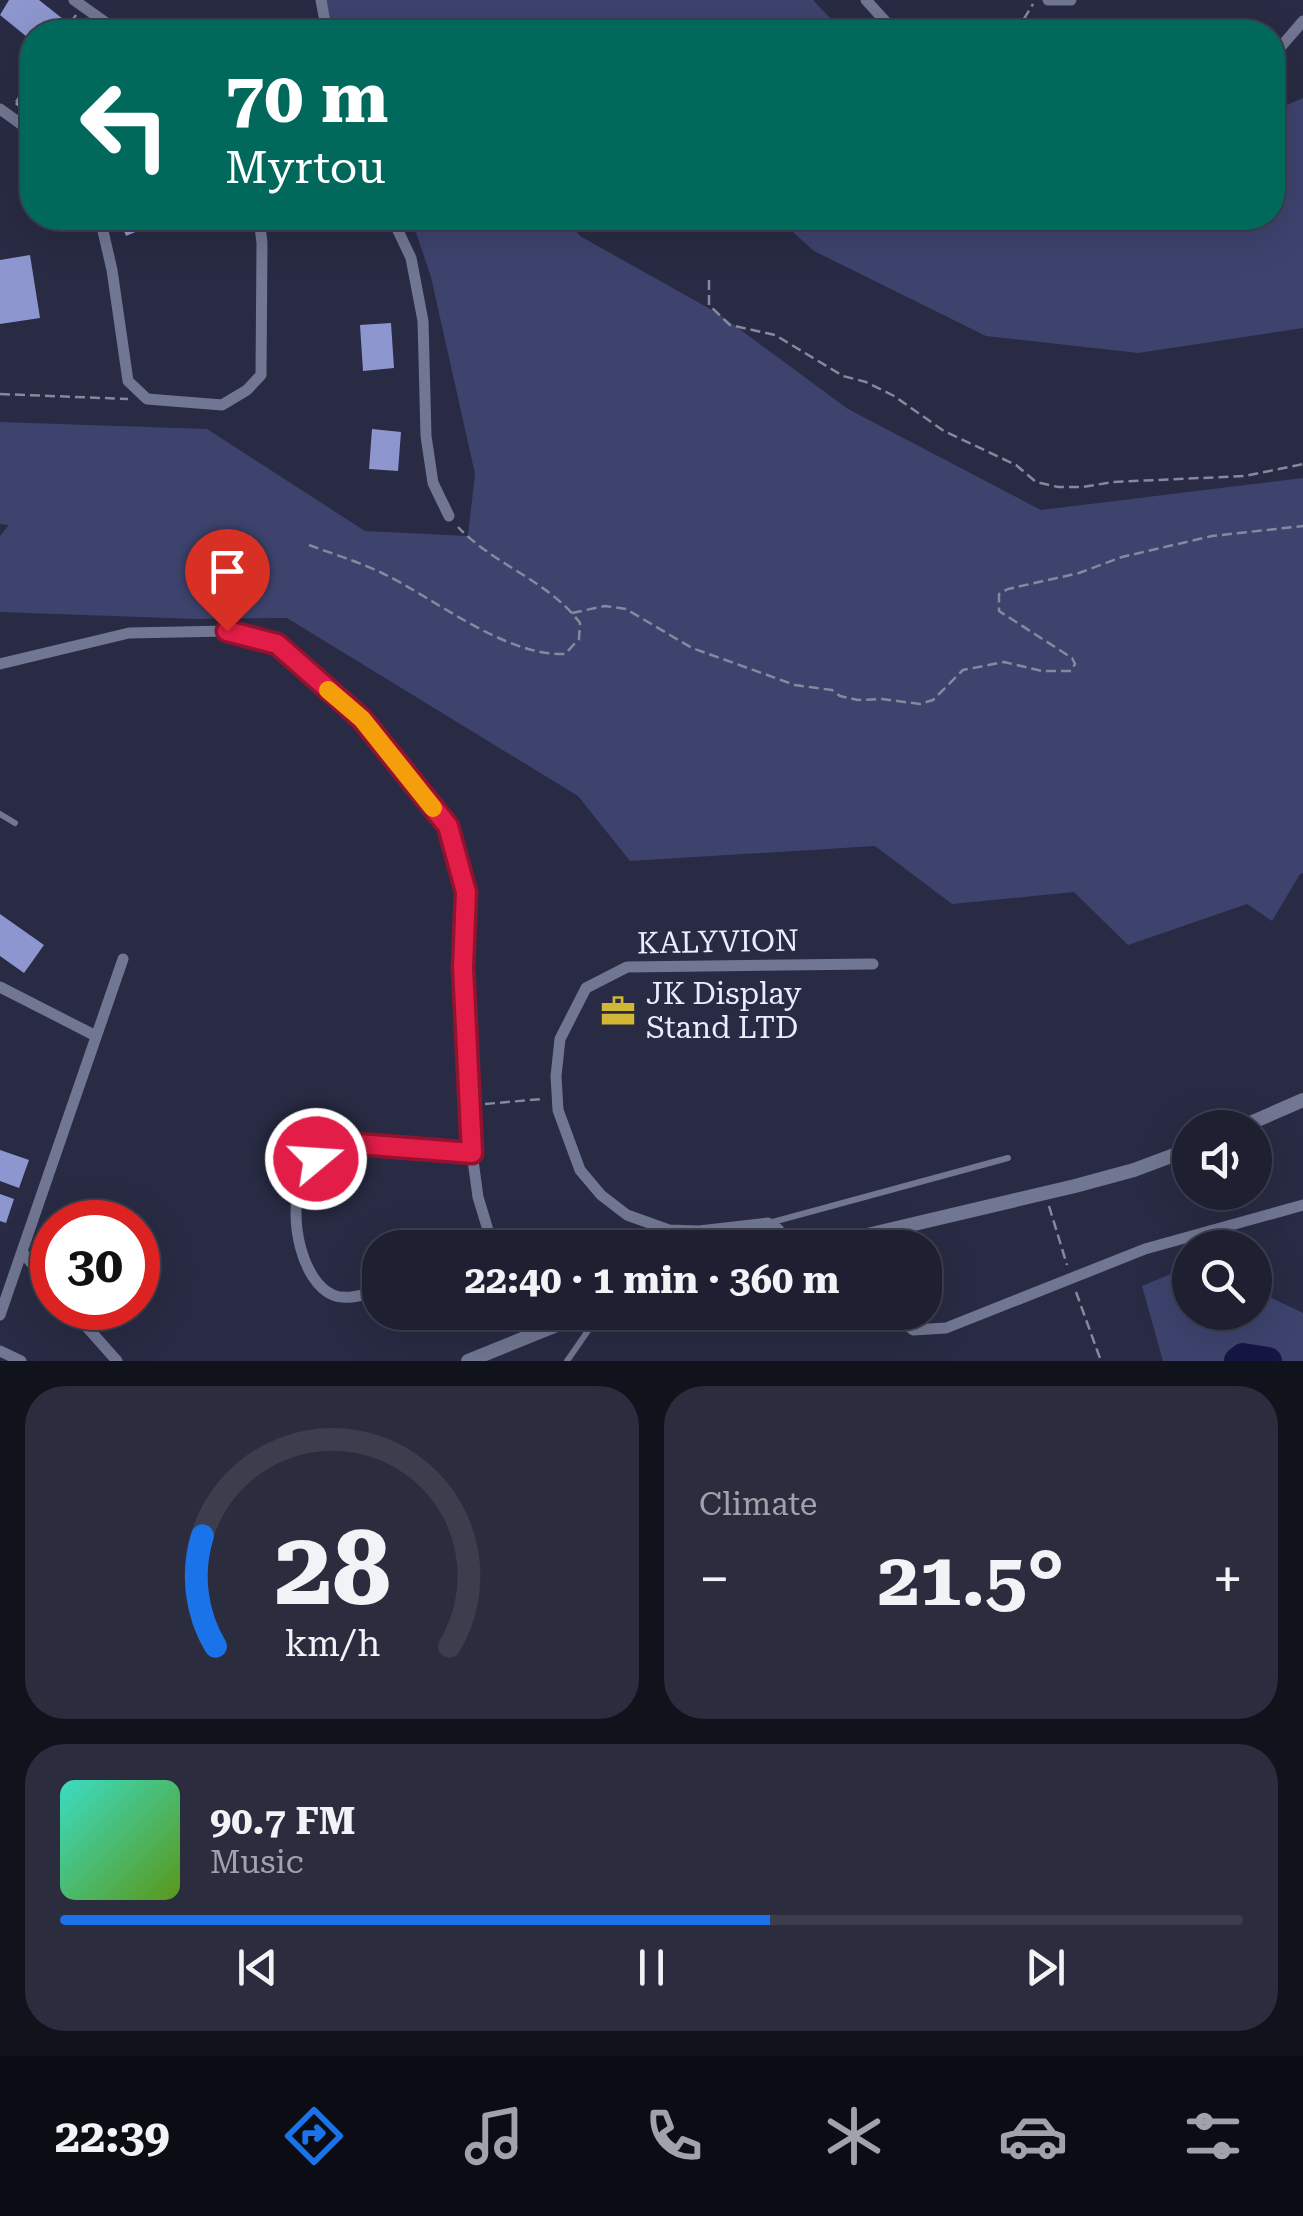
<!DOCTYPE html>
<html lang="en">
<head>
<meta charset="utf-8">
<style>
	body { margin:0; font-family:"Roboto Serif",serif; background:#2b2d3e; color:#f1f3f6; height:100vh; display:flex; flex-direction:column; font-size:38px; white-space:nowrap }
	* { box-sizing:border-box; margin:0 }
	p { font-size:32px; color:#a1a3ac }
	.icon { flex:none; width:55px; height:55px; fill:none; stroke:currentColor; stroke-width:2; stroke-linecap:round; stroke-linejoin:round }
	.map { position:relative; height:1361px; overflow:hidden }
	.sheet { display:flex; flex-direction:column; gap:25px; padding:25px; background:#10121c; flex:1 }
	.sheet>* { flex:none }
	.guide { position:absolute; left:20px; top:20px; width:1265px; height:210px; border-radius:40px; box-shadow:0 10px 40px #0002,0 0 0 2px #3c3e4d; background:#00695c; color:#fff; overflow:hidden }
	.controls { position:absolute; left:1172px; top:1110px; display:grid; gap:20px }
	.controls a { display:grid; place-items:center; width:100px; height:100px; border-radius:50%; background:#1e2032; box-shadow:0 10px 40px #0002,0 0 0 2px #3c3e4d; font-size:50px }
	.speed { position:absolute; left:30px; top:1200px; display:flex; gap:20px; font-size:50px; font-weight:700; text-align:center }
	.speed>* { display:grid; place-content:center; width:130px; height:130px; border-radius:50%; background:#1e2032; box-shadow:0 10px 40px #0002,0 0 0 2px #3c3e4d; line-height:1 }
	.speed .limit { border:15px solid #d22; background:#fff; color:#111 }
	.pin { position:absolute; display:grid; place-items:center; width:85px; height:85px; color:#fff; margin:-102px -42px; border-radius:50% 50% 50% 0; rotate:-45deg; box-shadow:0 0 10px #0007 }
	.pin .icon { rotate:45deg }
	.me { position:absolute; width:110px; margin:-55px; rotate:72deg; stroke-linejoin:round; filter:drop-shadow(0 0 8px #0008) }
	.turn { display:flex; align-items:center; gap:35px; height:210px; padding:0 40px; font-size:45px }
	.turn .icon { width:130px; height:130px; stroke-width:2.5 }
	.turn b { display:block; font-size:70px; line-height:85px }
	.big { font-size:75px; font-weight:700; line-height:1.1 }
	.sheet .widget { flex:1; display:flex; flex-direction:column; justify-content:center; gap:15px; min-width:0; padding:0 35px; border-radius:40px; background:#2b2d3e }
	.sheet .dial { align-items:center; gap:0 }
	.dial svg { height:260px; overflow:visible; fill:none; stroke:#3c3e4d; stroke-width:7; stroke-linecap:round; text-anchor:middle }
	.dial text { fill:#f1f3f6; stroke:none }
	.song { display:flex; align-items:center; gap:30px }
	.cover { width:120px; height:120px; border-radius:15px; background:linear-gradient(135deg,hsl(170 70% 55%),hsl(90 70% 35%)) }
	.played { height:10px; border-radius:5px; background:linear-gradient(90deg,#1a73e8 60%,#3c3e4d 60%) }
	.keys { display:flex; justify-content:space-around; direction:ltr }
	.heat { display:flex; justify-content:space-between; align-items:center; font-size:55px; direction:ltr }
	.sheet .tiles { flex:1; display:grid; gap:25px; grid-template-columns:1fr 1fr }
	.widget:last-child { grid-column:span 2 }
	.trip { position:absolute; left:362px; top:1230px; width:580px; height:100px; border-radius:40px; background:#1e2032; box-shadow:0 10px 40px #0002,0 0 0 2px #3c3e4d; font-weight:700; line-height:100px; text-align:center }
	.tab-bar { display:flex; height:160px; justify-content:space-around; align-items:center; background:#0c0d14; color:#a1a3ac }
	.tab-bar .icon { width:70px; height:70px }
	.tab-bar .selected { color:#1a73e8 }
	.tab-bar b { font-size:45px; color:#f1f3f6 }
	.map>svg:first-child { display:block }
</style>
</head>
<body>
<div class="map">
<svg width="1303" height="1361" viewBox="0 0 1303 1361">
	<rect width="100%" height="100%" fill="#282b43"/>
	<path fill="#3e436e" d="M326,0H813L843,32H334Z
		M1303,98V328L1138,353L986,336L814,251L777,218H1272L1273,111Z
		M411,218H565L580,236L719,314L848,409L1041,510L1303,478V873L1300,874L1272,921L1247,904L1128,945L1074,892L952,904L875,846L630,861L578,796L287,618L197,619L0,612V536L9,525L0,524V422L207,429L365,531L468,536L475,474L431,277Z
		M1190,1266V1312H1255V1290L1303,1313V1361H1163L1142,1286Z"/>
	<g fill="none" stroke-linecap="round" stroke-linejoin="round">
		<path stroke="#161644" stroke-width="28" d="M1238,1361L1243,1357L1268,1361"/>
	</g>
	<path fill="#8e96cf" d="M9,0H39L63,19L53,32H32V41L0,15Z
		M32,83V118L15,104Z
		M119,218H157L159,222L126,236Z
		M30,255L40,318L0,324V260Z
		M391,323L394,368L363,371L360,325Z
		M372,429L401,432L398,471L369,469Z
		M0,914L44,945L24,973L0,956Z
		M0,1150L29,1160L19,1188L0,1181Z
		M0,1194L14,1199L6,1223L0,1221Z"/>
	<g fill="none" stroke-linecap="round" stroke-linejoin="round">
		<path stroke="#86899d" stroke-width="2.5" stroke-dasharray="10 5" stroke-linecap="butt" d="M64,32L76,15
			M1016,32L1033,4
			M16,102L32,78
			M709,280V305L730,325L775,335L843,376L866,382L894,396L944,431L1016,465L1036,482L1058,487H1083L1113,482L1245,476L1303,464
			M0,394L128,399
			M309,545C333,554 359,562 382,573C436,599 504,656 565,654L579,639L580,623C549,581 494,565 458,527
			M572,613L605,606L626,609L692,648L795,685L832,690L840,696L858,700L882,699L920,704L933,700L963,670L1004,662L1042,671H1071L1075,664L1072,658L999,611V594L1008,589L1079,573L1122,557L1212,536L1303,526
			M485,1104L542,1099
			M1049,1206L1067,1265
			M1076,1292L1101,1361"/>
		<path stroke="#717692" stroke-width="6" d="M0,814L15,823
			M769,1223L1008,1158
			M567,1361L601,1312"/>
		<path stroke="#717692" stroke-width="11" d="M74,0L119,32
			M321,0L327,32
			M866,0L895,32
			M1048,0H1071
			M1272,57L1303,21
			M0,109L32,132
			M100,218L112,270L128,381L147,399L222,405L247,390L261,375L262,243L259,218
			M392,218L411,258L423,321L426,436L433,483L449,516
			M0,664L129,633L227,631L277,644L362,719L448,826L466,892L463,967L472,1153L478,1197L488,1230L497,1248
			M0,987L96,1036
			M792,1248L778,1229L768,1223L699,1231L669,1230L627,1215L601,1195L580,1170L558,1110L556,1076L560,1039L586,988L627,967L873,964
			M22,1252L52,1287
			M380,1290C366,1294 347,1301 333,1295C301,1281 289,1217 300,1187C304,1178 311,1168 316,1159L358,1144L472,1153
			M70,1308L117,1361
			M530,1312L540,1331
			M893,1312L913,1330L946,1328L1145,1249L1303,1205
			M0,1315L123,959
			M0,1351L21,1361"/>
		<path stroke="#717692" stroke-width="14" d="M1239,1128L1303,1100
			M812,1248L1075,1186L1134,1170L1190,1149
			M468,1361L589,1312"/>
	</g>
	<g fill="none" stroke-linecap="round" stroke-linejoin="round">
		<g stroke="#92132f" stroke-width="25">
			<path id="route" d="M227,631L277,644L362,719L448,826L466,892L463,967L472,1153L358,1144L316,1159"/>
		</g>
		<use href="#route" stroke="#e11d48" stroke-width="18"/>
		<path stroke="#f59e0b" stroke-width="18" d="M328,690L362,719L433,808"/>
	</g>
	<defs>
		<g id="office-bare" transform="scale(2.7)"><path d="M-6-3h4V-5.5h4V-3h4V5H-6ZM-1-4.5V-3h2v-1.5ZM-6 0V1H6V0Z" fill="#d0b736" stroke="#282b43" stroke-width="2.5" paint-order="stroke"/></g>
	</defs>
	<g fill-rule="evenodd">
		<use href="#office-bare" x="618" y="1011"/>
	</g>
	<g text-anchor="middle" stroke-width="10" stroke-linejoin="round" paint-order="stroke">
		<g font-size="30" fill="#eaedfd" stroke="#282b43">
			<text transform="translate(718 942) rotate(-1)" y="10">KALYVION</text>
		</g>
		<g font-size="30" fill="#eaedfd" stroke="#282b43" text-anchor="start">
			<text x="646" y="1004">JK Display<tspan x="646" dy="34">Stand LTD</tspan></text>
		</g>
	</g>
</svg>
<div class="controls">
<a><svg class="icon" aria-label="sound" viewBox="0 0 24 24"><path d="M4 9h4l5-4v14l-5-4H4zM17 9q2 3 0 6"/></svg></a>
<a><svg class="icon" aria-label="search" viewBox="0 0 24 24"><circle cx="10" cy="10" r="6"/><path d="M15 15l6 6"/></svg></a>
</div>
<div class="speed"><div class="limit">30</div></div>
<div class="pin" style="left:227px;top:631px;background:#d93025"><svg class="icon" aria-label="arrive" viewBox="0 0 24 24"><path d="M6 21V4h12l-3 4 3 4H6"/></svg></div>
<svg class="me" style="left:316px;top:1159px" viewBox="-20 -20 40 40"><circle r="17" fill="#e11d48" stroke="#fff" stroke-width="3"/><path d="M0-11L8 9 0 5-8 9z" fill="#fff"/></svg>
<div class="trip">22:40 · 1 min · 360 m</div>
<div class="guide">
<div class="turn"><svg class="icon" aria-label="left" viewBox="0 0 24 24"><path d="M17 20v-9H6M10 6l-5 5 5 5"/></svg><div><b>70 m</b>Myrtou</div></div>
</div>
</div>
<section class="sheet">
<div class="tiles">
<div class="widget dial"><svg viewBox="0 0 100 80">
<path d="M14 69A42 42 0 1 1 86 69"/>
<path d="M14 69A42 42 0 0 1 10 35" stroke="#1a73e8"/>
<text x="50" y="56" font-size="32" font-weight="700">28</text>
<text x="50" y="72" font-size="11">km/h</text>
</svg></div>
<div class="widget"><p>Climate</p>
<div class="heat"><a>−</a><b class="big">21.5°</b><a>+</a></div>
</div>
<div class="widget">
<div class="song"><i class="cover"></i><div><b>90.7 FM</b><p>Music</p></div></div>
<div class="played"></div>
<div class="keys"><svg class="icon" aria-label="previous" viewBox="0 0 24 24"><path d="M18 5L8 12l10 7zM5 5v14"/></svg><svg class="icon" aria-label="pause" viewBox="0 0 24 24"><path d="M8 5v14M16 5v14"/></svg><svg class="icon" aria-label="next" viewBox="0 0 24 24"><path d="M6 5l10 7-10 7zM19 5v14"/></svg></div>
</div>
</div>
</section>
<nav class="tab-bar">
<b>22:39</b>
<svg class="icon selected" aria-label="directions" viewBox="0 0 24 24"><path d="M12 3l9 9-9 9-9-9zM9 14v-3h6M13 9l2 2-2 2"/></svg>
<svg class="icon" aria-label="music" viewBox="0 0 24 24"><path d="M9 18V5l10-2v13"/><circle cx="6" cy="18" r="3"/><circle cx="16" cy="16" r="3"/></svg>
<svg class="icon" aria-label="phone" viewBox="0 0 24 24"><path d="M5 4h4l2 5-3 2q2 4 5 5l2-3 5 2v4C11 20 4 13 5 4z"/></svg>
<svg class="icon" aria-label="climate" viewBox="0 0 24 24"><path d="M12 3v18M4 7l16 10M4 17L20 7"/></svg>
<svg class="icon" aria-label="car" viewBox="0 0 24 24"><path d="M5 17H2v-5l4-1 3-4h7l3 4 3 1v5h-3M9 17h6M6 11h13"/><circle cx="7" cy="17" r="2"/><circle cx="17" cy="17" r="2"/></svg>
<svg class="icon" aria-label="filters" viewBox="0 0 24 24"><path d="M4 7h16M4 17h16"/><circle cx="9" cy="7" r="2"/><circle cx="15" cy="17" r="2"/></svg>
</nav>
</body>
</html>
